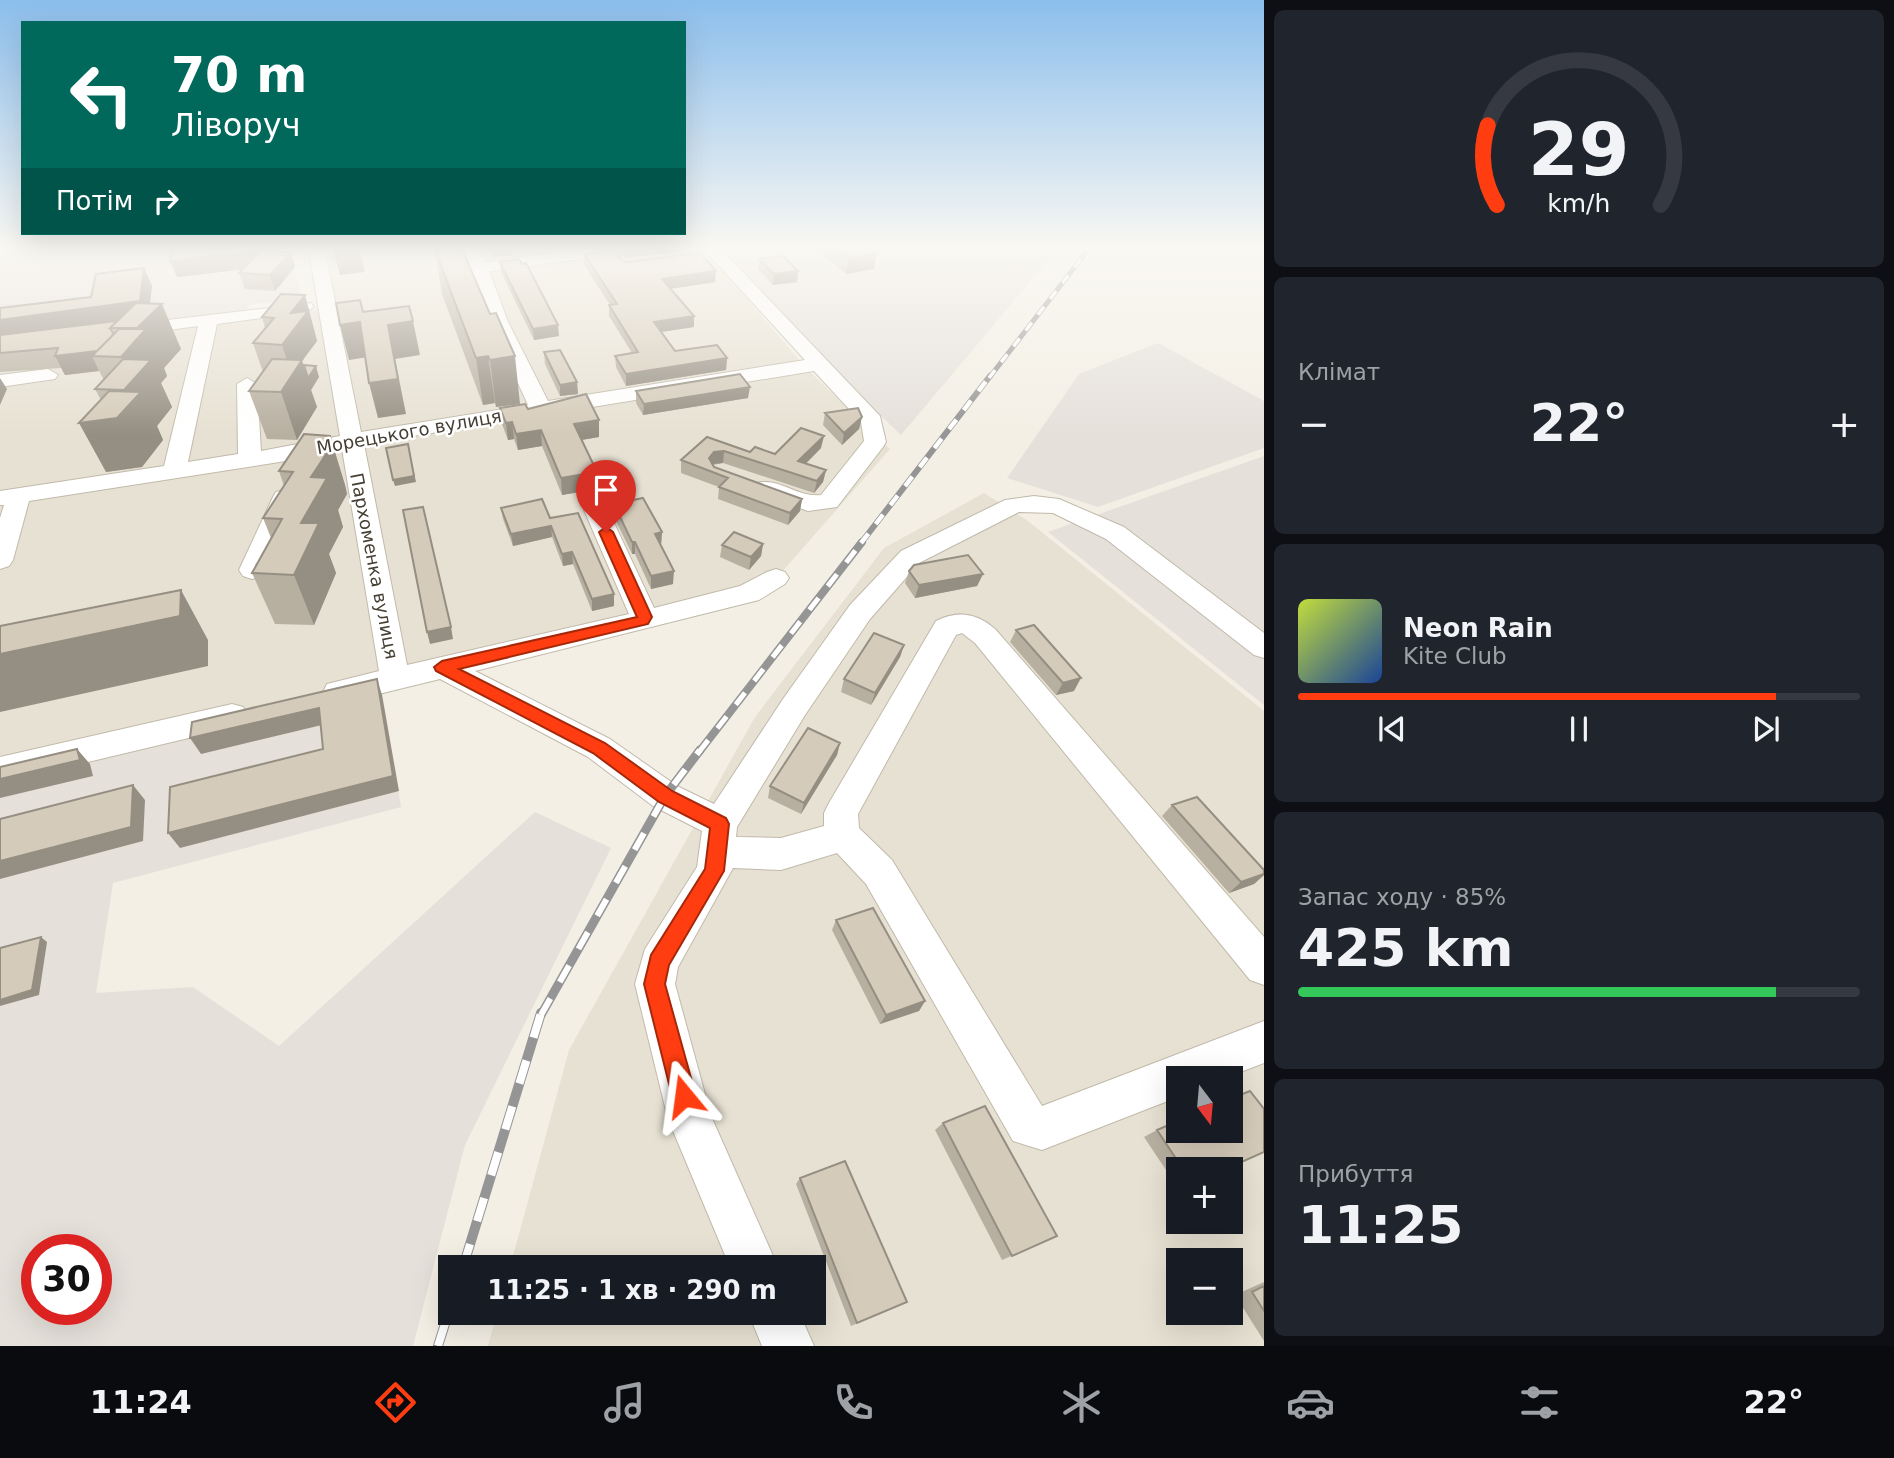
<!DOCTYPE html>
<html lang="uk">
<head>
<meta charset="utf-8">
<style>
	body { margin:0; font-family:"DejaVu Sans",sans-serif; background:#20242c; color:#f1f3f6; height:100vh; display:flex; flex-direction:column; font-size:26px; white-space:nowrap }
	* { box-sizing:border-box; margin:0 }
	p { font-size:23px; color:#9ea1a6 }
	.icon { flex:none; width:38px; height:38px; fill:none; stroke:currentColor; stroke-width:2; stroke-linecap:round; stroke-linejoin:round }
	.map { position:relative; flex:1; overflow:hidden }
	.sheet { display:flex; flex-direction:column; gap:10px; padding:10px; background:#0d0f14; width:630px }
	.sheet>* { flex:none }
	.hud { position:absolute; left:21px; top:21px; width:665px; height:214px; border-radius:0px; box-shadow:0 7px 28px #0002; background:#00695c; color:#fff; overflow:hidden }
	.needle { width:46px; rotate:164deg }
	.tools { position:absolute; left:1166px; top:1066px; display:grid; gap:14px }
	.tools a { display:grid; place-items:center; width:77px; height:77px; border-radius:0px; background:#171b24; box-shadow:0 7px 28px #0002; font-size:35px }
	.speed { position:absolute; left:21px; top:1234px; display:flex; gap:14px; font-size:35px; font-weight:700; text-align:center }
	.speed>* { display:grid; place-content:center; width:91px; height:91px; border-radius:50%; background:#171b24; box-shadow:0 7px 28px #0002; line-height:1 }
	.speed .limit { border:10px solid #d22; background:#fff; color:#111 }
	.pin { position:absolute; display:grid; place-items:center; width:60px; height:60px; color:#fff; margin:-72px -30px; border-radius:50% 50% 50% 0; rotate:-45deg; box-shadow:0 0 7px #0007 }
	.pin .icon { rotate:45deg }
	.me { position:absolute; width:77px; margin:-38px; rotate:344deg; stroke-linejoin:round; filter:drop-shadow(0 0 5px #0008) }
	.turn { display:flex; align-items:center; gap:24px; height:147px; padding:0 35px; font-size:32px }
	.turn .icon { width:91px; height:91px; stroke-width:2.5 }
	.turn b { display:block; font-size:49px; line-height:60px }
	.then { display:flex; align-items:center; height:66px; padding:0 35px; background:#0003; gap:14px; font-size:26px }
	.big { font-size:52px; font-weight:600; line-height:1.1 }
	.sheet .tile { flex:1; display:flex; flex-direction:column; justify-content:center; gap:10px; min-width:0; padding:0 24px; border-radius:10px; background:#20242c }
	.sheet .dial { align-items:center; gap:0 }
	.dial svg { height:182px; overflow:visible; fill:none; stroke:#363941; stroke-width:7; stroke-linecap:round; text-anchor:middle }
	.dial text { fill:#f1f3f6; stroke:none }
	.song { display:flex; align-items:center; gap:21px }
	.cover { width:84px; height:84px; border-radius:10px; background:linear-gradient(135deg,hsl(70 70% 55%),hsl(220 70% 35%)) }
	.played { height:7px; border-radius:4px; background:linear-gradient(90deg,#ff3d10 85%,#363941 85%) }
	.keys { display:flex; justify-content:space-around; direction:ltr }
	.heat { display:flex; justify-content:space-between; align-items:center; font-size:38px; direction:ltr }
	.charge { height:10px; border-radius:5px; background:linear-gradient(90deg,#34c759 85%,#363941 0) }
	.trip { position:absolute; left:438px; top:1255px; width:388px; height:70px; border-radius:0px; background:#171b24; box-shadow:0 7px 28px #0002; font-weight:600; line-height:70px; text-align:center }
	.dock { display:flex; height:112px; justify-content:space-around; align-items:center; background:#090b0e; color:#9ea1a6 }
	.dock .icon { width:49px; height:49px }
	.dock .active { color:#ff3d10 }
	.dock b { font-size:32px; color:#f1f3f6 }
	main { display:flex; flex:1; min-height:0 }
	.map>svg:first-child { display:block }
</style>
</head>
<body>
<main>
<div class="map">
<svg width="1264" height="1346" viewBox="0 0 1264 1346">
	<rect width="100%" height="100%" fill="#f3efe5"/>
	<path fill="#e7e1d3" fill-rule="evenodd" d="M327,246H702L807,369L890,449L766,590L0,765V350L336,307Z
		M984,493L1028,521L1264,711V1346H488L497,1313L814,1312V1267H510L569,1050L755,717L884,548ZM1178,1078H1230V1130H1178ZM1178,1169H1230V1222H1178ZM1178,1260H1230V1312H1178Z"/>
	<path fill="#e5e0da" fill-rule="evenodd" d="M0,246H290L301,298L248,305L246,311L0,343Z
		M716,246H1060L901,435L797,335Z
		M1158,343L1264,401V448L1098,507L1007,478L1079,374Z
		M1264,456V705L1048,532Z
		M382,692L401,807L113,883L96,993L193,987L279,1046L535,812L611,848L465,1145L413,1346H0V782ZM37,1250H96V1309H37Z"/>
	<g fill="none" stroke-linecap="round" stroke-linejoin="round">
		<g stroke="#c1baaa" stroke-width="2">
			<path id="minor" d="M308,246H324L361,432L528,405L490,322L463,246H479L485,262L590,248L598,253L590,258L489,271L508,322L548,401L805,360L701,246H718L880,416L886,442L883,447L837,507L808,511L757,493L753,488L757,483C779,477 798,498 821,495L864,441L861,422L814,371L364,444L407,665L629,614L584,510L587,505H605L608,510L654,608L740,586L767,572L776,569L785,572L789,578L785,584L759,600L475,671L610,739L677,786L714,804L783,699L850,605L901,551L1005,500L1034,496L1059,499L1124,527L1264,633V658L1254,655L1106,539L1053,513L1019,512L919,563L870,619L805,715L737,827L736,837L781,838L824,826V813L829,803L936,621C957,610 977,613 995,629L1264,937V985L1250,980L975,643L962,633L956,635L858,814L859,828L892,860L1042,1106L1264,1021V1063L1225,1078H1178V1097L1042,1150L1013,1141L866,884L837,853L781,870L733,868L678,967L675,984L711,1116L778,1267H730L668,1119L635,984L645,949L697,867L702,831L653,806L588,757L440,679L338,704L327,700L323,692L327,684L379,671L342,449L305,458L29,501L13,560L9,566L0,569V518L4,505H0V491L164,466L198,326L132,335L123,329L125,325L311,303L314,307L305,312L217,324L188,462L238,454L237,384L247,378L257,384L261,451L340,436Z
				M48,369L58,375L55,379L0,387V375Z
				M285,490L294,492L297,497L265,570L261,576L252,579L243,576L239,570L273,497L276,492Z
				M232,704L243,707L248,716L243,725L0,783V757Z
				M748,1312H799L814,1346H762Z"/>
		</g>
		<use href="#minor" fill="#fff" fill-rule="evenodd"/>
		<g stroke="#959595" stroke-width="5">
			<path id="rail-far4" d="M989,378L1091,246"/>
		</g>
		<g stroke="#959595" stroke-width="6">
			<path id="rail-far3" d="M861,543L990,376"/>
		</g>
		<g stroke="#959595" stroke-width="8">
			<path id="rail-far2" d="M699,752L862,542"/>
		</g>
		<g stroke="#959595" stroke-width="9">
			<path id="rail-far1" d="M541,1015L665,796L700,750"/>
		</g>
		<g stroke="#959595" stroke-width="10">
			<path id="rail" d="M463,1267L541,1013
				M438,1346L450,1308"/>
		</g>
		<use href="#rail-far4" stroke="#fff" stroke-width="3.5" stroke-dasharray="10" stroke-linecap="butt"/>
		<use href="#rail-far3" stroke="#fff" stroke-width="4.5" stroke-dasharray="12" stroke-linecap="butt"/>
		<use href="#rail-far2" stroke="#fff" stroke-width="5" stroke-dasharray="15" stroke-linecap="butt"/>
		<use href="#rail-far1" stroke="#fff" stroke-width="6" stroke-dasharray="19" stroke-linecap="butt"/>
		<use href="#rail" stroke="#fff" stroke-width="8" stroke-dasharray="24" stroke-linecap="butt"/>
	</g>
	<path fill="#b7afa0" d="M488,246H511L512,255L493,257Z
		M621,246H685L684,251L625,258L622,254V259L626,262L715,282L670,289L694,327L661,332L675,351L727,358L726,370L626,386L616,367L615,356L632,353L609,316V305H610L584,265V254L621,249Z
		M812,246H867L874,269L846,274Z
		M435,250L520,404L496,407L495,403L483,405L442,294Z
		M263,251L291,252L295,267L275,291L245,289L239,273L244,269L177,277Z
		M759,259L798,271L797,282L773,285L758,269Z
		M500,262L559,336L534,340L501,272Z
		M144,268L152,286L150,303L181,349L164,368L167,376L161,383L172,407L157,426L163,440L142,467L106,472L101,400L95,389L104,380L99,371L65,375L61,368L0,372V353L91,297Z
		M305,295L317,341L302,361L304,365L319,377L311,390L317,407L297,440L267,439L249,391L263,372L253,343L265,328L262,317Z
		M544,352L577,382L578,394L560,396L545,364Z
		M636,391L748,398L643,415L636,403Z
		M500,408L528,409L599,420V437L582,440L597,489L562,495L542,446L518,450L514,439L508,440L502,424Z
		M825,413L862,417L859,429L842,445L823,425Z
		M330,436L345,485L347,494L338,510L343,527L329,554L336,573L314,625L275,624L252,573L271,538L263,518L284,486L279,471Z
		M707,437L750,452L775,454L821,448L806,464L826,470L823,482L814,493L723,463L713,465L714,467L802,499L800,511L788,525L718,499L719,487L681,473V460Z
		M614,504L662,532L661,545H660L673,584L651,589L635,554H632L614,517Z
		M501,508L550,518L614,594V606L592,611L573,564L563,566L552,537L513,546L503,519Z
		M763,544L761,556L749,570L720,557L722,545Z
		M909,571L983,574L977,586L915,598L905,583Z
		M1016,630L1074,691L1056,695L1010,642Z
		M904,645L900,657L871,705L841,692L844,679Z
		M840,743L837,755L801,814L768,798L770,786Z
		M1172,805L1264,870V875L1254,884L1229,893L1162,816Z
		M836,920L925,1001L919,1011L880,1024L832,930Z
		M943,1123L1057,1236L1002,1260L935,1130Z
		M1157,1130L1226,1169H1178V1188L1144,1137Z
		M800,1178L907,1302L851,1326L796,1184Z
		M1264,1282V1341L1235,1295Z"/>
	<path fill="#958e82" d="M259,246H262L263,250L264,267L177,277L170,261Z
		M332,246H359L365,272L340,275Z
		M497,246H511L512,255L493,257L492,247Z
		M633,246H685L684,251L625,258V247Z
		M622,249V259L615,255Z
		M291,252L295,267L275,291L270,275Z
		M877,253L874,269L846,274L849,258Z
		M144,268L152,286L148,318L162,304L181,349L164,368L167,376L161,383L172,407L157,426L163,440L142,467L106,472L79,423L131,403L124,390L132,381L121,357L137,328H114L0,340V320L140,301Z
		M716,271L715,282L662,290V279Z
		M798,271L797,282L773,285L774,274Z
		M305,295L317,341L302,361L308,378L316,366L319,377L311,390L317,407L297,440L281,392L292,375L282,345L291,313Z
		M694,316V327L654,333V322Z
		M413,321L420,355L395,359L406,414L378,418L369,383L388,325Z
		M360,322L368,357L349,360L340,325Z
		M558,325L559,336L534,340L533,329Z
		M113,333L122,351L92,356L99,371L65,375L55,356Z
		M488,356L495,403L483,405L476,358Z
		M515,356L520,404L496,407L490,360Z
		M727,358L726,370L626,386V374Z
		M0,378L7,389L0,405Z
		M577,382L578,394L560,396V385Z
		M750,387L748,398L643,415L644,404Z
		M862,417L859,429L842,445L844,433Z
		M599,420V437L575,441L574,424Z
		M512,422L514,439L508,440L506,423Z
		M541,430L542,446L518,450L516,434Z
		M330,436L345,485L347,494L338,510L343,527L329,554L336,573L314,625L294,575L301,523L311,477Z
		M824,436L821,448L796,473L798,461Z
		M408,444L416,482L395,486L393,480Z
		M724,451L723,463L713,464L708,470L709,458L714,452Z
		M826,470L823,482L814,493L817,481Z
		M597,472V489L562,495L561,478Z
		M802,499L800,511L788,525L790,513Z
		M551,526L552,537L513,546L511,534Z
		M662,532L661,545L654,546L655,534Z
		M632,542H635V554H632Z
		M763,544L761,556L749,570L751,557Z
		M572,552L573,564L563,566L562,554Z
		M674,571L673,584L651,589V576Z
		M983,574L977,586L915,598L919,585Z
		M181,590L208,640V666L0,712V654Z
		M614,594V606L592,611V599Z
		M451,627L453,639L430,644L427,632Z
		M904,645L900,657L871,705L875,693Z
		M1081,678L1074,691L1056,695L1063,683Z
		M377,679L382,695L399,791L180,848L168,833L393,776Z
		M319,708L326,724L201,754L190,738Z
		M840,743L837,755L801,814L804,803Z
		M77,749L90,764L93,776L0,798V779Z
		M133,785L145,800L143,841L0,879V861Z
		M1264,874V875L1254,884L1229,893L1241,882Z
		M41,937L47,942L39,995L0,1006V1000Z
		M925,1001L919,1011L880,1024L886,1015Z"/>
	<path fill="#d5cbba" stroke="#958e82" stroke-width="2" d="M172,246H259V251L170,261Z
		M834,246H867L877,253L849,258Z
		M461,247L490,314L496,313L515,356L490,360L488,356L476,358L435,250Z
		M622,249L615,255L626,262L700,253L716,271L662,279L694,316L654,322L675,351L717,345L727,358L626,374L615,356L638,352L609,305L617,304L584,254Z
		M261,251L291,252L270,275L239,273Z
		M783,256L798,271L774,274L759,259Z
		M519,259L522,264L526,263L558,325L533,329L500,262Z
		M144,268L140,301L0,320V308L91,297L96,274Z
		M281,294L305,295L291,313L308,311L282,345L253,343L274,318L262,317Z
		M360,300L363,312L409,306L413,321L388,325L398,379L369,383L360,322L340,325L336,303Z
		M136,303L162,304L137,328H110Z
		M116,321L115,323L110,328L113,333L112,336L97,351L55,356L58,348L0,353V335Z
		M119,329H146L121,357L92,356Z
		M560,350L577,382L560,385L544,352Z
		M123,359L151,360L124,390L95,389Z
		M272,359L302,360L281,392L249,391Z
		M304,365L316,366L308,378Z
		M740,374L750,387L644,404L636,391Z
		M109,391L141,392L117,418L79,423Z
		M586,394L599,420L574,424L597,472L561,478L541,430L516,434L512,422L506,423L500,408L525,404L528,409Z
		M858,408L862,417L844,433L825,413Z
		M801,428L824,436L798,461L826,470L817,481L724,451L714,452L709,458L714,467L802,499L790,513L719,487L728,478L681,460L707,437L750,452L755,447L775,454Z
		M304,434L330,436L332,445L311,477L327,478L301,523H319L294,575L252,573L282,519L263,518L293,472L279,471Z
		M408,444L414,476L393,480L386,448Z
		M643,498L662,532L655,534L674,571L651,576L635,542H632L614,504Z
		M542,499L550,518L578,513L614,594L592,599L572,552L562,554L551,526L511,534L501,508Z
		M423,507L451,627L427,632L403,510Z
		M734,532L763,544L751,557L722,545Z
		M968,555L983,574L919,585L909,571L914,565Z
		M181,590L180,616L0,654V626Z
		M1034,625L1081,678L1063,683L1016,630Z
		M874,633L904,645L875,693L844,679Z
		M377,679L393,776L168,833L170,787L323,749L319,708L190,738L192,722Z
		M808,728L840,743L804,803L770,786Z
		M77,749L80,760L0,779V767Z
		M133,785L131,827L0,861V819Z
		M1197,797L1264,870V874L1241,882L1172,805Z
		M873,908L925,1001L886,1015L836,920Z
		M41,937L32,990L0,1000V948Z
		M1250,1091L1264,1109V1152L1226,1169H1183L1157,1130L1178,1121V1130H1230V1099Z
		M985,1106L1057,1236L1012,1256L943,1123Z
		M845,1161L907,1302L857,1323L800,1178Z
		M1264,1286V1311L1252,1292Z"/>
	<linearGradient id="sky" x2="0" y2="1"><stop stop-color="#8bbeec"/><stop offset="0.57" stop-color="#faf8f3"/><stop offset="1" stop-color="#faf8f3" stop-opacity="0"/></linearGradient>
	<rect width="1264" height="435" fill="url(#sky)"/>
	<path fill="#ff3d10" stroke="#a6280a" stroke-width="2" d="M606,527L613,532L652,617L648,624L459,669L605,743L672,791L726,818L729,824L724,871L669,965L665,984L696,1096L692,1104L684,1108L676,1104L672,1096L644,984L651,955L705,869L710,828L659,802L593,753L436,671L434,667L442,661L637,617L599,532Z"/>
	<g text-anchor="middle" stroke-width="5" stroke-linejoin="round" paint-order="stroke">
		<g font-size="18" fill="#453f34" stroke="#fff">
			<text transform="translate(409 432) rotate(-10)" y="6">Морецького вулиця</text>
			<text transform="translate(374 566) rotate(79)" y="6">Пархоменка вулиця</text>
		</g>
	</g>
</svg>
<div class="tools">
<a><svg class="needle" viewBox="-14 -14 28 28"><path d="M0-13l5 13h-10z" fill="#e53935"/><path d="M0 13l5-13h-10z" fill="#9ea1a6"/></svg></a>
<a>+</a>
<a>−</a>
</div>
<div class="speed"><div class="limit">30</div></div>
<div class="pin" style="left:606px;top:532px;background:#d93025"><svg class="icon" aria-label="arrive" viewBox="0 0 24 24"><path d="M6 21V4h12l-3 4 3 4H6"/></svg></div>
<svg class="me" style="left:684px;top:1096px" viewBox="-20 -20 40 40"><path d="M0-17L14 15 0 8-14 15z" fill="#ff3d10" stroke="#fff" stroke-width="4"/></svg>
<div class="trip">11:25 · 1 хв · 290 m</div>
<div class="hud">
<div class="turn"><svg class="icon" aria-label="left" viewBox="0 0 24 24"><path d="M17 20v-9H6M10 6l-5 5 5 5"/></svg><div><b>70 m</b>Ліворуч</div></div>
<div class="then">Потім<svg class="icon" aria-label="right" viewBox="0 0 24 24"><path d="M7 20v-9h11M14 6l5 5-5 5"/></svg></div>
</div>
</div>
<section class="sheet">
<div class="tile dial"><svg viewBox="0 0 100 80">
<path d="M14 69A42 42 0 1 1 86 69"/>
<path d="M14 69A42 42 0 0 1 10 34" stroke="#ff3d10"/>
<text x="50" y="56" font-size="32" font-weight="700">29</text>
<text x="50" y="72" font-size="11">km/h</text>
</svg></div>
<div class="tile"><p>Клімат</p>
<div class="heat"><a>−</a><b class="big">22°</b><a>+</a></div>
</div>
<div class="tile">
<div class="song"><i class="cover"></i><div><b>Neon Rain</b><p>Kite Club</p></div></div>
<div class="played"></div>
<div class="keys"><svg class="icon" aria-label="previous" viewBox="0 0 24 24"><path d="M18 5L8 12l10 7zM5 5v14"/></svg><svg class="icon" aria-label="pause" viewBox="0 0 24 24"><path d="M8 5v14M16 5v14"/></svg><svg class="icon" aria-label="next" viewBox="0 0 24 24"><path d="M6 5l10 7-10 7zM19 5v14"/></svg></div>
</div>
<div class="tile"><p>Запас ходу · 85%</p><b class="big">425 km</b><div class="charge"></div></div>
<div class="tile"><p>Прибуття</p><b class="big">11:25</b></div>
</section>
</main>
<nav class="dock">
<b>11:24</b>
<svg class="icon active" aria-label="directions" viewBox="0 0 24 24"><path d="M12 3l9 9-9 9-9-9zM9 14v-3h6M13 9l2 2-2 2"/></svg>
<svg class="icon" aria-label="music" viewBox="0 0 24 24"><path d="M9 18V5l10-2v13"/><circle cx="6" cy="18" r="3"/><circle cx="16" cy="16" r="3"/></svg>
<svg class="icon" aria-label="phone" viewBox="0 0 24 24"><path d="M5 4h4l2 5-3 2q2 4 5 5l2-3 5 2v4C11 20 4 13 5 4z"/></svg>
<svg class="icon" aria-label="climate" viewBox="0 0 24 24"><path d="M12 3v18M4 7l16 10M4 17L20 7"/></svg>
<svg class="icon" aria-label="car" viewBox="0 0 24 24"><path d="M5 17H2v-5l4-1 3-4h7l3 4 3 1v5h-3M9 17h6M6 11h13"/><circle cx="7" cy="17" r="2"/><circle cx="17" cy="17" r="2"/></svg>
<svg class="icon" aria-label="filters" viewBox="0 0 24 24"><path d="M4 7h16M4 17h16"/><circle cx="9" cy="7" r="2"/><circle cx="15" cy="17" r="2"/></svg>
<b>22°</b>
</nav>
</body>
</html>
